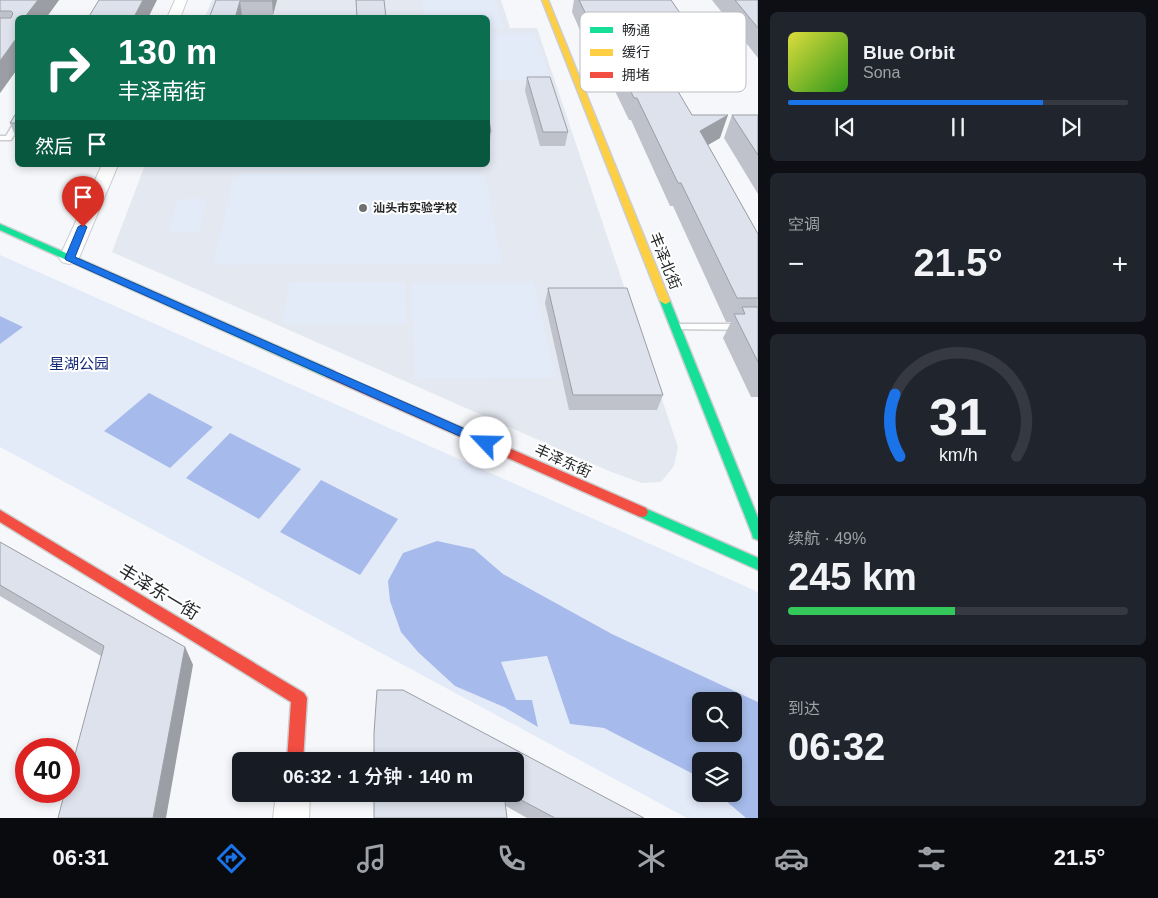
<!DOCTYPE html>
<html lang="zh">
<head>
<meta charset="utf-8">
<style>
	body { margin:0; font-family:Arial,"Noto Sans SC",sans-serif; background:#20242c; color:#f1f3f6; height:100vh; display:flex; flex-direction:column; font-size:19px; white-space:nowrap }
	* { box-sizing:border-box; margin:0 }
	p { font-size:16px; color:#9ea1a6 }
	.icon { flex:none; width:28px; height:28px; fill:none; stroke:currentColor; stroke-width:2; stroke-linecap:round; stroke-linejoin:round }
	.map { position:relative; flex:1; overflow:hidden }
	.sheet { display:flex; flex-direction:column; gap:12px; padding:12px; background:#0d0f14; width:400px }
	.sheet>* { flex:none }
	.hud { position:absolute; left:15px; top:15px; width:475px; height:152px; border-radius:8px; box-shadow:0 2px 8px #0003; background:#0b6e4f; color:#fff; overflow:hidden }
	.fabs { position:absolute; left:692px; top:692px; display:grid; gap:10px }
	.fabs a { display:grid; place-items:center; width:50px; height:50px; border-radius:8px; background:#171b24; box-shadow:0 2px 8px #0003; font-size:25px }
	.speed { position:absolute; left:15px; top:738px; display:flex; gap:10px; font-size:25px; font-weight:700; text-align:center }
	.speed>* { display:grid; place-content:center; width:65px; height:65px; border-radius:50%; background:#171b24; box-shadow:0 2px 8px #0003; line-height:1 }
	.speed .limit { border:8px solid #d22; background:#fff; color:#111 }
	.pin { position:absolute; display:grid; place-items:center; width:42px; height:42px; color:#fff; margin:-51px -21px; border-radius:50% 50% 50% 0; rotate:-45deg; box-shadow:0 0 5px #0007 }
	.pin .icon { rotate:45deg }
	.me { position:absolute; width:55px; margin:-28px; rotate:294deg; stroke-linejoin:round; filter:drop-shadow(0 0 4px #0008) }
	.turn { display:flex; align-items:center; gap:18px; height:105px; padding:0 20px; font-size:22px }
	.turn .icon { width:65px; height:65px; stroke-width:2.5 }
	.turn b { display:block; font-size:35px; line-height:42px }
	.then { display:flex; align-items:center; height:48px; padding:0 20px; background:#0003; gap:10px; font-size:19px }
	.big { font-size:38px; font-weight:600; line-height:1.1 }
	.sheet .tile { flex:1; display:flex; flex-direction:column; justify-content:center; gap:8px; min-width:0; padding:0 18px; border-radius:8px; background:#20242c }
	.sheet .dial { align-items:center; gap:0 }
	.dial svg { height:130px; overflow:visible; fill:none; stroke:#363941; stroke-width:7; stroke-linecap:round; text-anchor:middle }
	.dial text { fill:#f1f3f6; stroke:none }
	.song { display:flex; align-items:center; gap:15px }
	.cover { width:60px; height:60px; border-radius:8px; background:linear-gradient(135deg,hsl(60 70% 55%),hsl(110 70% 35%)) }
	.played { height:5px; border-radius:2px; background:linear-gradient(90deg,#1a73e8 75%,#363941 75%) }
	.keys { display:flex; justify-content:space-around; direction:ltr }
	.heat { display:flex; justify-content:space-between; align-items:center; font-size:28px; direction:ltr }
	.charge { height:8px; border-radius:4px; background:linear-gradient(90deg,#34c759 49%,#363941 0) }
	.trip { position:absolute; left:232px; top:752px; width:292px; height:50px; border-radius:8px; background:#171b24; box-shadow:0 2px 8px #0003; font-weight:600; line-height:50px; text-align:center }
	.dock { display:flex; height:80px; justify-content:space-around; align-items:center; background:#090b0e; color:#9ea1a6 }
	.dock .icon { width:35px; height:35px }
	.dock .active { color:#1a73e8 }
	.dock b { font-size:22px; color:#f1f3f6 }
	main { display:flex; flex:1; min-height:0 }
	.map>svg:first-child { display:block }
</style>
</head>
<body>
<main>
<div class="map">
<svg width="758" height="818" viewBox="0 0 758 818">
	<rect width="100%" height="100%" fill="#f5f7fa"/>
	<path fill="#e4e8f1" d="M212,0H501L510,28H537L678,447L674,466L661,482L642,483L609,471L112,252L145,165H488V18L205,17Z"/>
	<path fill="#e3eaf8" d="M422,0H495L504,29H488V18L425,17Z
		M488,33H534L551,80H488Z
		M485,173L502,264L213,265L234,174Z
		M178,199H207L199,232H168Z
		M0,255L758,592V702L612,634L503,574L474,549L504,707L538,726L532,700H516L500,662L547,656L570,724L604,728L700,777L701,778V794H718L746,818H687L0,447V344L23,327L0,316Z
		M289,282H405L407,324H283Z
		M411,283H534L556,378L415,379Z"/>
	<path fill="#a6bbeb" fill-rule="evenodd" d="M0,316L23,327L0,344Z
		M149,393L213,427L170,468L104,431Z
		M230,433L301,469L259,519L186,478Z
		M321,480L398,519L360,575L280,532Z
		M437,541L474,549L503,574L612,634L758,702V818H746L718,794H734V761H701V778L604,728L570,724L547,656L501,662L516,700H532L538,727L504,707L455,686L418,652L401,632L390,601L388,581L403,553ZM734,701V734H701V701Z"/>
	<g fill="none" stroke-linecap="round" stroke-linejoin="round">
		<g stroke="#cbcdcf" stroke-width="3">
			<path id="lane" d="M15,121H18V129L11,140H0V136H6Z
				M676,324H758V330L672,329L671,327Z"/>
		</g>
		<g stroke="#cbcdcf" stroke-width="2">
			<path id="street" d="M175,0H187L180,18H167Z
				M102,165H118L79,258L76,262L69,264L62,262L59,258Z
				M276,794H310L309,818H273Z"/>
		</g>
		<g stroke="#cbcdcf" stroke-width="3">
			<path id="fast" d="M0,224L334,371L335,374L330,378L326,377L0,230Z
				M665,298L670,301L758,518V540L753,538L752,534L660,301Z
				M642,507L758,558V570L638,516L636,512L638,508Z"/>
		</g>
		<g stroke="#cbcdcf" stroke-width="3">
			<path id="slow" d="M542,0H548L670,301L668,303L665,304L660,301Z"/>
		</g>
		<g stroke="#cbcdcf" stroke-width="3">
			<path id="jam" d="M330,370L646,508L648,512L646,516L642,517L638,516L326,377L325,374Z
				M0,510L304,693L307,698L303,761H287L291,702L0,522Z"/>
		</g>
		<use href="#lane" fill="#fefefe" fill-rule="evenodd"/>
		<use href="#street" fill="#fefefe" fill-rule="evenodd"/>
		<use href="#fast" fill="#16e098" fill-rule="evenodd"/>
		<use href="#slow" fill="#ffcf43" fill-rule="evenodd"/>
		<use href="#jam" fill="#f24e42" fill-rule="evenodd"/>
	</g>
	<path fill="#bfc2cb" d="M0,0H59L46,18H18V68L0,93Z
		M216,0H277L273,15L242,16Z
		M574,0H671L696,36L690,57H657L692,115L720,138L708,145L758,234V397H751L723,338L731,322H726L673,206H670L631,120H629L599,58H592L572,12Z
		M712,0H758V58Z
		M527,77L568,132L565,146H540L525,91Z
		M18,110V143L10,123Z
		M488,114L491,132L489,146H488Z
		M732,115H758V194L724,138Z
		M548,288L663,395L657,410H569L545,303Z
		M0,542L185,647L193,665L101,656L0,596Z
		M374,794H516L644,818H527L506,806Z"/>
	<path fill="#9b9ea5" d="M38,0H59L46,18H24Z
		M143,0H157L148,18H135V15Z
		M272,0H277L273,15L272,1Z
		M240,1L242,16L241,18H235Z
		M18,36V68L0,93V61Z
		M728,115L720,138L692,154L700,131Z
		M185,647L193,665L166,818H153Z"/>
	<path fill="#dee2ec" stroke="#9b9ea5" d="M0,0H38L24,18H18V36L0,61V18H11L13,13L11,11H0Z
		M99,0H143L135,15H139L138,18H88Z
		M216,0H272V1H240L235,18H209Z
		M356,0H384L386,18H357Z
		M579,0H671L696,36H645L692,115H728L700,131L758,234V298H737L681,183H678L637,98H634L604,37H597Z
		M735,0H758V28Z
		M527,77H550L568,132H543Z
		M18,110V123H10Z
		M488,114L491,132H488Z
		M732,115H758V155Z
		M548,288H627L663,395H573Z
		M742,307H758V362L734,314H745Z
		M0,542L185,647L153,818H58L65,791H69V777L104,646L0,585Z
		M377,690H403L644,818H555L510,794H516V761H374V733Z
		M374,794H504L507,818H374Z"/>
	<path fill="#1a73e8" stroke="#114b97" d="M83,224L87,227L75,257L490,440L492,443L490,446H482L66,260L65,258L78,227Z"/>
	<circle fill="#6e7073" stroke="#fff" stroke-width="2" cx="363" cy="208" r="5"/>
	<g text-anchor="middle" stroke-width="4" stroke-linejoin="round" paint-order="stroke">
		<g font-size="12" font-weight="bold" fill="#26282a" stroke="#fff" text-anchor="start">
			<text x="373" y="212">汕头市实验学校</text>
		</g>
		<g font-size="15" fill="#26282a" stroke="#fff">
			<text transform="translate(665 261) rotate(68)" y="5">丰泽北街</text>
			<text transform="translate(563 461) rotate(24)" y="5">丰泽东街</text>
		</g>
		<g font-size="15" fill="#132977" stroke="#fff">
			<text x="79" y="369">星湖公园</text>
		</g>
		<g font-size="18" fill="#26282a" stroke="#fff">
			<text transform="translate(159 592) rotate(31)" y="6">丰泽东一街</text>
		</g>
	</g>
	<rect x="580" y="12" width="166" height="80" rx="8" fill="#fff" stroke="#bebebf" stroke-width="1"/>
	<rect x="590" y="27" width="23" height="6" fill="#16e098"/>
	<rect x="590" y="49" width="23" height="7" fill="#ffcf43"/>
	<rect x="590" y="72" width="23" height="6" fill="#f24e42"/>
	<g font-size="14" fill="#26282a">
		<text x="622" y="35">畅通</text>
		<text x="622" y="57">缓行</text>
		<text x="622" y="80">拥堵</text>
	</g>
</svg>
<div class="fabs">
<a><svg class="icon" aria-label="search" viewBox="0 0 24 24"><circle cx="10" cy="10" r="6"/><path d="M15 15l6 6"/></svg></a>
<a><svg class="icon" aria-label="layers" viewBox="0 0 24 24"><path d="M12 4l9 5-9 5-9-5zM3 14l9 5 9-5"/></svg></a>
</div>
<div class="speed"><div class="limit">40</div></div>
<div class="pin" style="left:83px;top:227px;background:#d93025"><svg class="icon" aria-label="arrive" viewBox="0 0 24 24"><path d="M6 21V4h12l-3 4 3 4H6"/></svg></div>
<svg class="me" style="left:486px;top:443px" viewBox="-20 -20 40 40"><circle r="19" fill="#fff"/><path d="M0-13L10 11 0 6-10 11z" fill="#1a73e8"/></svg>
<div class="trip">06:32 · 1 分钟 · 140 m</div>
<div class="hud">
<div class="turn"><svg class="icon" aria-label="right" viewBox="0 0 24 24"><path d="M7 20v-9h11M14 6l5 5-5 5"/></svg><div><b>130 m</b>丰泽南街</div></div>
<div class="then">然后<svg class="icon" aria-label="arrive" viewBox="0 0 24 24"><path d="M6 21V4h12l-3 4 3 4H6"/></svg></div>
</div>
</div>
<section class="sheet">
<div class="tile">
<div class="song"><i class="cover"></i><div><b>Blue Orbit</b><p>Sona</p></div></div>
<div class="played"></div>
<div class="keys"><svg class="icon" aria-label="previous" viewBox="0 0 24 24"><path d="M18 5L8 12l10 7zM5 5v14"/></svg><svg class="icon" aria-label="pause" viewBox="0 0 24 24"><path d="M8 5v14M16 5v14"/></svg><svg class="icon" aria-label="next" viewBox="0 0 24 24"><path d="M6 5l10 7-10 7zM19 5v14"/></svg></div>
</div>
<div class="tile"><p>空调</p>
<div class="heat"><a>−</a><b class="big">21.5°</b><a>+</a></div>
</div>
<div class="tile dial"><svg viewBox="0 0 100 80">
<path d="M14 69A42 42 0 1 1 86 69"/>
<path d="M14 69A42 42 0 0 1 11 31" stroke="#1a73e8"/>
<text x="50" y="56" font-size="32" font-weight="700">31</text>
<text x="50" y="72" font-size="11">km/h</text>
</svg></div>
<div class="tile"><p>续航 · 49%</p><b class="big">245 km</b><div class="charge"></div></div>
<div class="tile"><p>到达</p><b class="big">06:32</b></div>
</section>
</main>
<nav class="dock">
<b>06:31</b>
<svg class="icon active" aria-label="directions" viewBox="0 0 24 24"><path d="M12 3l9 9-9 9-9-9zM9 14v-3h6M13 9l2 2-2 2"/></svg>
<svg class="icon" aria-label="music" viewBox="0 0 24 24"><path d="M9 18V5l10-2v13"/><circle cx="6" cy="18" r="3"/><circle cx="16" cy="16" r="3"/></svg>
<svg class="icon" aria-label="phone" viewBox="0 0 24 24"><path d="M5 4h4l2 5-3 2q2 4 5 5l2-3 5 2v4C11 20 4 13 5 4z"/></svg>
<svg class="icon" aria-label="climate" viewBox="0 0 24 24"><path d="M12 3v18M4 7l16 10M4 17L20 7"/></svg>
<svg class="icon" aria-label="car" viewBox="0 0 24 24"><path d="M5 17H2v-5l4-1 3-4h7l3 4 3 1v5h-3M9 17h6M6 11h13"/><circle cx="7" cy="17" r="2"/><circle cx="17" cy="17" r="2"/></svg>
<svg class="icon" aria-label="filters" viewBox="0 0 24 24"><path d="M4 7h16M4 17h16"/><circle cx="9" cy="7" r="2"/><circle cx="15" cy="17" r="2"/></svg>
<b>21.5°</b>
</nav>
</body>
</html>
